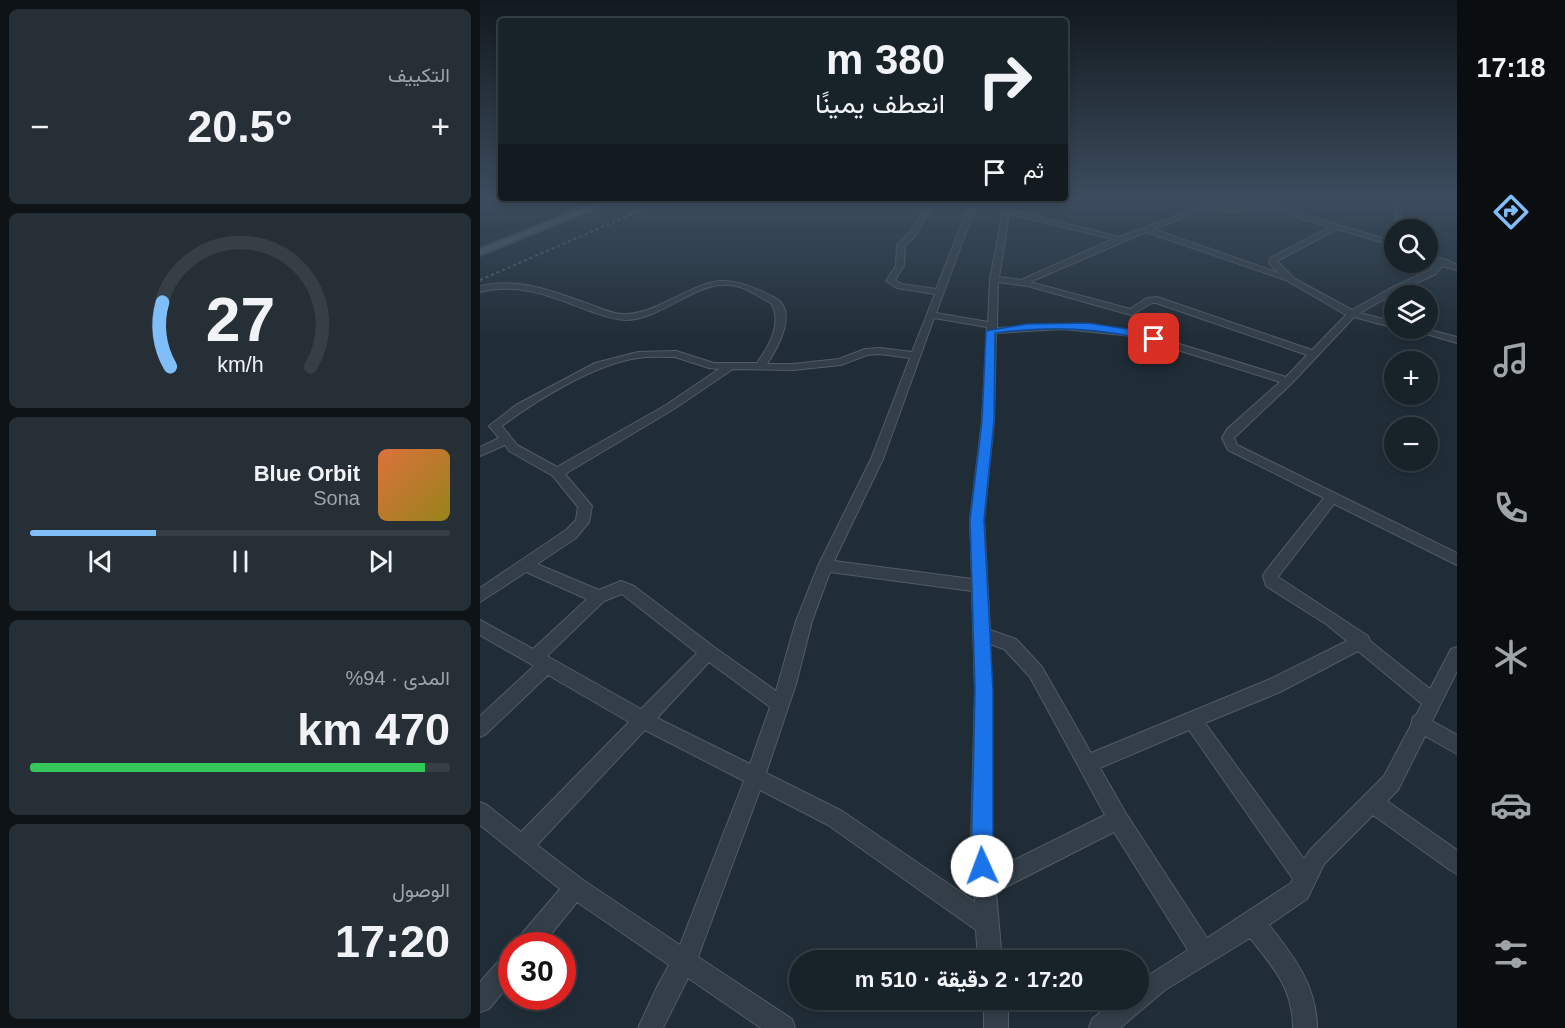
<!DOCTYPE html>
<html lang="ar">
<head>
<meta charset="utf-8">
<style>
	body { margin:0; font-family:Helvetica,Vazirmatn,sans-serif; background:#252f35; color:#f1f3f6; direction:rtl; height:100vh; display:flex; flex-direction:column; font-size:22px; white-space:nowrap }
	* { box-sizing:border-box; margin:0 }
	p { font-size:20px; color:#9fa4a8 }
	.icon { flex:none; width:33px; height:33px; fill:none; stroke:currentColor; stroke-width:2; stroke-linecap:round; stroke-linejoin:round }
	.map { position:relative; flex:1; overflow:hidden; direction:ltr }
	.sheet { display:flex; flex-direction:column; gap:9px; padding:9px; background:#0d1317; width:480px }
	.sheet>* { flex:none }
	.hud { position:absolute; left:18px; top:18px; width:570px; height:183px; border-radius:6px; box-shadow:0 3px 9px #0003,0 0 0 2px #363f46; direction:rtl; background:#182229; color:#f1f3f6; overflow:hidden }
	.fabs { position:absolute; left:904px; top:219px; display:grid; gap:12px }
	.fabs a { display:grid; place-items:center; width:54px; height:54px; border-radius:50%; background:#182229; box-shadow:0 3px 9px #0003,0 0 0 2px #363f46; font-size:30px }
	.speed { position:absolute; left:18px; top:932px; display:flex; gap:12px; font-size:30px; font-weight:700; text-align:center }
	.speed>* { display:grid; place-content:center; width:78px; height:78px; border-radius:50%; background:#182229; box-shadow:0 3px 9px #0003,0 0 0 2px #363f46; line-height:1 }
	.speed .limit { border:9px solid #d22; background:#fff; color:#111 }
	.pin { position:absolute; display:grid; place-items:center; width:51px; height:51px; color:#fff; margin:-26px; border-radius:12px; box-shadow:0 3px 9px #0006 }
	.me { position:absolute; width:66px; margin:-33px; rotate:358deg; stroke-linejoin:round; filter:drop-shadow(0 0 4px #0008) }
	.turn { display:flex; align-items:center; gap:21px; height:126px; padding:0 24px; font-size:27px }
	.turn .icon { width:78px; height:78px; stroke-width:2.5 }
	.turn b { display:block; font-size:42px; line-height:51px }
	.then { display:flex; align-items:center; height:57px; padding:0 24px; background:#0003; gap:12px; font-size:22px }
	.big { font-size:45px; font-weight:800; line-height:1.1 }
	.sheet .card { flex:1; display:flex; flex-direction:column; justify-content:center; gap:9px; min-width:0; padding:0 21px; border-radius:9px; background:#252f35 }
	.sheet .dial { align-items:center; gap:0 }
	.dial svg { height:156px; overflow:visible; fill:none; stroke:#363f46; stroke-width:7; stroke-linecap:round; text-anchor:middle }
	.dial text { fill:#f1f3f6; stroke:none }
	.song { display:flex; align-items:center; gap:18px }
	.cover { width:72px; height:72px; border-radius:9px; background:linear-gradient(135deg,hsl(20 70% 55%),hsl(50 70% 35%)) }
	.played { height:6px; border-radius:3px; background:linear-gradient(90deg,#7fbef8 30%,#363f46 30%) }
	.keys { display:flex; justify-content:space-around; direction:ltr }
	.heat { display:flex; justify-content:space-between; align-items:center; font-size:33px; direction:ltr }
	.charge { height:9px; border-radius:4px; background:linear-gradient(90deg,#34c759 94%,#363f46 0) }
	.trip { position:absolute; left:309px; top:950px; width:360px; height:60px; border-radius:30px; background:#182229; box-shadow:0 3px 9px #0003,0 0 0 2px #363f46; font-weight:800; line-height:60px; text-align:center; direction:rtl }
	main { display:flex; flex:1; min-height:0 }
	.tab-bar { display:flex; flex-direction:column; width:108px; justify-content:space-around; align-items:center; background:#0a0e10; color:#9fa4a8 }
	.tab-bar .icon { width:42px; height:42px }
	.tab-bar .selected { color:#7fbef8 }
	.tab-bar b { font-size:27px; color:#f1f3f6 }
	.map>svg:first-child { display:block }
</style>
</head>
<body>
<main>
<nav class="tab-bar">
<b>17:18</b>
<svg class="icon selected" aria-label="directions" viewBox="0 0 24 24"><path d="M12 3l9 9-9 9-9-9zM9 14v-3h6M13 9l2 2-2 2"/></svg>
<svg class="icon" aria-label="music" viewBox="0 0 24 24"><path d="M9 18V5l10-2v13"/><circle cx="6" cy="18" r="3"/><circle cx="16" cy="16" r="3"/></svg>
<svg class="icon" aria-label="phone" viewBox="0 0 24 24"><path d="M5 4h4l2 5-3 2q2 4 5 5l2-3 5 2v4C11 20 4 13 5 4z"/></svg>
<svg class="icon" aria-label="climate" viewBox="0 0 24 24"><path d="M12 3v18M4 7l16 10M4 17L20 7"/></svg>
<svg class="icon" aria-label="car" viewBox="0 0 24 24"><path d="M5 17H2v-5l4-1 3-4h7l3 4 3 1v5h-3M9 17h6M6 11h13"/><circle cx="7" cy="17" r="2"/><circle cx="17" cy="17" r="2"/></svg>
<svg class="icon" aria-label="filters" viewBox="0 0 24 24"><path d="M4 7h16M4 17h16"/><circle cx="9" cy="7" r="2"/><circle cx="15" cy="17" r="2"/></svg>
</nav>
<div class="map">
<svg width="977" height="1028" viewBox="0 0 977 1028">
	<rect width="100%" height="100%" fill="#202d37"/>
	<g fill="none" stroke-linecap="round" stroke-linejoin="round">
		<g stroke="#515c65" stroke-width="2">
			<path id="minor" d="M461,198H469L450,210L435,236L425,246L424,266L415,280L422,284L456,289L492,198H507L528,204L531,198H538L530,210L639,237L725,205L752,208L791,205L915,242V246L857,229L797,261L815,279L872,310L909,289L950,270L956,263L948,261V256L965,259L977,265V270L962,266L956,274L915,293L880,313L915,322V328L874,317L812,383L754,438L757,445L977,553V565L854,504L798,577L888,636L890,641L950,689L971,649L977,647V671L952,721L977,735V754L945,736L918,790L907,801L977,850V874L970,870L893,815L844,864L827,899L789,925C814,956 837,987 837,1028H813C813,988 793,967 770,938L685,990L640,1028H609L612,1019L637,999H658V982L708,950L634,832L516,892L522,960H498L496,930L348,825L280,790L218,957L312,1019L315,1028H281L208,978L183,1028H158L178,985L189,965L97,902L62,945H36L39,937L80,889L0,825V802L7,805L41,832L149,722L68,675L6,734L0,737V716L54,666L0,635V620L53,649L107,599L46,572L0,602V588L86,530L96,520L98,507L73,476L29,451L25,445L0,456V447L19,438L9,426L36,405L115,363L158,352L196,351L234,363H277C289,346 302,325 292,304C279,297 265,286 250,285C216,281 184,318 147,320C133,320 119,314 107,310C71,296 38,282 0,292V286C38,277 71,291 106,303C118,307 129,313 141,314C154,315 166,311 177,306C230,282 239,268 295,298C319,311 297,349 287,364H313L359,359L385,349L400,348L432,352L455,294L417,288L406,281L416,266L417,245L429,233L445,208ZM498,200L525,207L523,211L510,279L508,322L456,313ZM726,209L752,212L791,209L850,227L790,258L789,263L799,273L673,229ZM529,214L633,239L541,280L519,277ZM666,232L806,280L866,315L832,350L677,297L667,298L650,309L550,282ZM518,282L548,286L651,315L672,303H676L827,355L806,377L654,330L582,324L517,328ZM454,318L507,327L502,421L490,520L492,579L354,561L403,459ZM582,329L653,336L800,382L747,429L742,438L748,450L844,498L785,572L783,576L786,586L846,624L867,641L788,680L611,753L562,667L536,639L510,630L504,520L514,421L516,333ZM400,354L430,358L391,459L338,566L316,621L296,691L234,647L154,586L141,581L119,590L57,564L96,538L109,522L112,506L85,474L194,409L253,369L313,370L361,365L387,355ZM195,357L229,368L239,369L186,405L77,467L37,445L22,426C56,400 115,364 158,358C170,356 183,357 195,357ZM350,572L492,591L495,691L491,844L495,902L362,811L286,773L316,684L332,621ZM142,594L217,653L161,709L67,656L124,601ZM510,644L524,649L550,677L625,815L514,870C507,795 514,719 510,644ZM878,651L942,704L936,715L933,717L931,725L904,776L830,850L824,859L725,723L800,692ZM229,662L290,707L270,764L177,718ZM165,730L264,781L200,945L103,880L57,845ZM709,730L813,879L811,883L727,938L645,812L620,768Z
				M912,198H919L921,204V230H915V232V204Z
				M926,328H943L977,337V343Z
				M32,952V981L9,1009L0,1012V982L24,955Z
				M504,999H528V1028H504Z"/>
		</g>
		<g stroke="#404a54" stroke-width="4">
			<path id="major" d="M128,198H140L0,255V249Z"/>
		</g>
		<use href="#minor" fill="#333e48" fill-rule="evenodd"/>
		<use href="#major" fill="#515e68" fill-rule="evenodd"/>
		<path stroke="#55636f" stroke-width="2" stroke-dasharray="3 3" stroke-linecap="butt" d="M0,280L189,198"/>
	</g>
	<linearGradient id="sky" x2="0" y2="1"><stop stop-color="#12191e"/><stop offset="0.58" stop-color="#3c4c5e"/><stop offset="1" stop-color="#3c4c5e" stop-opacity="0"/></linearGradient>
	<rect width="977" height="342" fill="url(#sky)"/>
	<path fill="#1a73e8" stroke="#114b97" stroke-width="1.5" d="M608,323L654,330L679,339L674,342C619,327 571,326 515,333L514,421L504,520L513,691V866L510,874L502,877L495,874L491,866L495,691L490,520L502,421L506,331L547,324Z"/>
</svg>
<div class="fabs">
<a><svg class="icon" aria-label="search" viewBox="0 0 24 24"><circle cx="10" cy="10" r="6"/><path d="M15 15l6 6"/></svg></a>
<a><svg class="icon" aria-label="layers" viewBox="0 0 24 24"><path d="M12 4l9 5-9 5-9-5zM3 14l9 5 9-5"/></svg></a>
<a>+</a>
<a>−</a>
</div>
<div class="speed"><div class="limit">30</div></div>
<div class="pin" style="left:674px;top:339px;background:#d93025"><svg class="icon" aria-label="arrive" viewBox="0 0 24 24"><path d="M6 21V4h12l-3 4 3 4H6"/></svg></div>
<svg class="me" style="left:502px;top:866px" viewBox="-20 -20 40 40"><circle r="19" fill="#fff"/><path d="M0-13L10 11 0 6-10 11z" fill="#1a73e8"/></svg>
<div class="trip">17:20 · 2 دقيقة · 510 m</div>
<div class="hud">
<div class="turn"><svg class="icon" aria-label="right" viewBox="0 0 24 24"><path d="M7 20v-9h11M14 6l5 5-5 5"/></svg><div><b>380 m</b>انعطف يمينًا</div></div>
<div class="then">ثم<svg class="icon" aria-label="arrive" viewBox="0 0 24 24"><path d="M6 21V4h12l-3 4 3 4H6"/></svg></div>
</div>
</div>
<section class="sheet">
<div class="card"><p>التكييف</p>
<div class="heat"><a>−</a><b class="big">20.5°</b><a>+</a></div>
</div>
<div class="card dial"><svg viewBox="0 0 100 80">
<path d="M14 69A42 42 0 1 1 86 69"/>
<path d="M14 69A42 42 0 0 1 10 36" stroke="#7fbef8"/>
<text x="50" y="56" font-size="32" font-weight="700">27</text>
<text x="50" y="72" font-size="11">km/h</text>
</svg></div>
<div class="card">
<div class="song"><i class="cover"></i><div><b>Blue Orbit</b><p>Sona</p></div></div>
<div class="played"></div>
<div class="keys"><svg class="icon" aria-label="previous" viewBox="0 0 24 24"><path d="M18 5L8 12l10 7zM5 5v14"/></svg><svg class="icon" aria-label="pause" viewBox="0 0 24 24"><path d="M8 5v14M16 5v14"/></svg><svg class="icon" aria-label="next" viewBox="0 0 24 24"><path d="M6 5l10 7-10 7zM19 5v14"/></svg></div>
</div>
<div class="card"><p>المدى · 94%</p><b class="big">470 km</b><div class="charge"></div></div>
<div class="card"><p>الوصول</p><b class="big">17:20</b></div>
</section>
</main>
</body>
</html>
